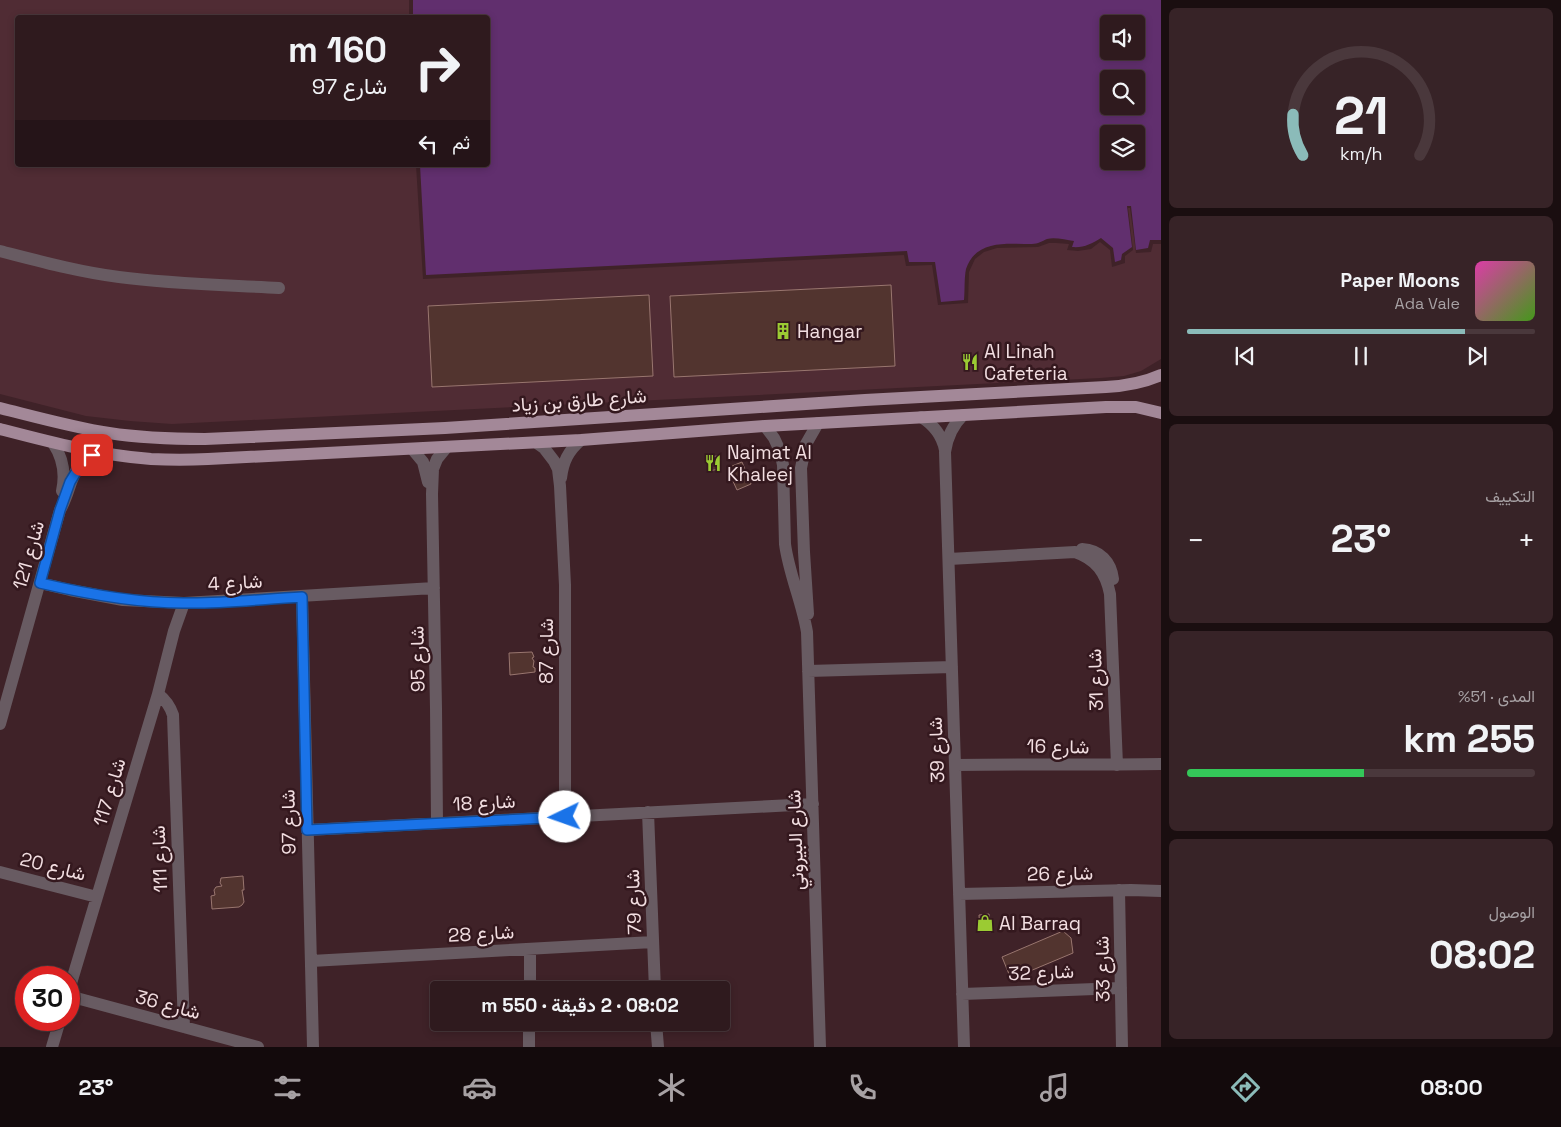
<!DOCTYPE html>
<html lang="ar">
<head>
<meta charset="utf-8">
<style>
	body { margin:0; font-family:"Space Grotesk",Vazirmatn,sans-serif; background:#372327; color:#f1f3f6; direction:rtl; height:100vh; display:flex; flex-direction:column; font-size:19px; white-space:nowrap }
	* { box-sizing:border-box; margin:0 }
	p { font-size:16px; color:#a7a1a4 }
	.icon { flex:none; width:28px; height:28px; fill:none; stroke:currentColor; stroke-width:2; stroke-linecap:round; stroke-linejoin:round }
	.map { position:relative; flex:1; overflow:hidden; direction:ltr }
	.details { display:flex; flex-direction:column; gap:8px; padding:8px; background:#1a0e10; width:400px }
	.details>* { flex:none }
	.top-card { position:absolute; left:15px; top:15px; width:475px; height:152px; border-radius:5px; box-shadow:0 2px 8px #0003,0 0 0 1px #4a383c; direction:rtl; background:#2f1a1e; color:#f1f3f6; overflow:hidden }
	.controls { position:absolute; left:1100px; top:15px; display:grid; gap:10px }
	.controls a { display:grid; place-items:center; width:45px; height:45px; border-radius:5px; background:#2f1a1e; box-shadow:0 2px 8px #0003,0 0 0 1px #4a383c; font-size:25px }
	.speed { position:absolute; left:15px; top:966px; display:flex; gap:10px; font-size:25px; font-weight:700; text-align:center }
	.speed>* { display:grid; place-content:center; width:65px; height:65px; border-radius:50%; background:#2f1a1e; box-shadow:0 2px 8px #0003,0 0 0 1px #4a383c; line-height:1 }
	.speed .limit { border:8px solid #d22; background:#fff; color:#111 }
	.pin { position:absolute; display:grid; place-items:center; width:42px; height:42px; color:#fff; margin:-21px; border-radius:10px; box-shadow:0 2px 8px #0006 }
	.me { position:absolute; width:55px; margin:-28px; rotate:267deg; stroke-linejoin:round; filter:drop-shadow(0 0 4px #0008) }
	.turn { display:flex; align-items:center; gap:18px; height:105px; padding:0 20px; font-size:22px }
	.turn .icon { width:65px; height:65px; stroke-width:2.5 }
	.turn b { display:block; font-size:35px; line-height:42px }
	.then { display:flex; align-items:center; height:48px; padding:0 20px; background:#0003; gap:10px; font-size:19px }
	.big { font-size:38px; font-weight:600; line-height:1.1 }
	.details .tile { flex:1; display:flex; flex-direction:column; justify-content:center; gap:8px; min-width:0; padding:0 18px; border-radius:8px; background:#372327 }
	.details .dial { align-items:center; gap:0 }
	.dial svg { height:130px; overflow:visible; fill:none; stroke:#4a383c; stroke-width:7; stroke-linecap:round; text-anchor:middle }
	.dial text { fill:#f1f3f6; stroke:none }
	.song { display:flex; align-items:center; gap:15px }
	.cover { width:60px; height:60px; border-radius:8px; background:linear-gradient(135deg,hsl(320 70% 55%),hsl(100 70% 35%)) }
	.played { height:5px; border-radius:2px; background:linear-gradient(90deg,#8bbbb9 80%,#4a383c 80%) }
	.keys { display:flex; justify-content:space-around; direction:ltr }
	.heat { display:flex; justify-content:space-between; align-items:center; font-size:28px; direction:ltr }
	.charge { height:8px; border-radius:4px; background:linear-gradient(90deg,#34c759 51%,#4a383c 0) }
	.trip { position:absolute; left:430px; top:981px; width:300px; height:50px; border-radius:5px; background:#2f1a1e; box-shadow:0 2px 8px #0003,0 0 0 1px #4a383c; font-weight:600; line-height:50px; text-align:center; direction:rtl }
	.tabs { display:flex; height:80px; justify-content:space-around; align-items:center; background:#130a0c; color:#a7a1a4 }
	.tabs .icon { width:35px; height:35px }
	.tabs .active { color:#8bbbb9 }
	.tabs b { font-size:22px; color:#f1f3f6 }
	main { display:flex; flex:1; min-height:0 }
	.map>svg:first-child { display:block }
</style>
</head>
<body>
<main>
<section class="details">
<div class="tile dial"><svg viewBox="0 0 100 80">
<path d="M14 69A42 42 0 1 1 86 69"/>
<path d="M14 69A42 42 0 0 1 8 44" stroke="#8bbbb9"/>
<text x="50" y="56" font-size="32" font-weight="700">21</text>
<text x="50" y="72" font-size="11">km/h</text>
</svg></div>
<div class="tile">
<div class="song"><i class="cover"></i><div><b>Paper Moons</b><p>Ada Vale</p></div></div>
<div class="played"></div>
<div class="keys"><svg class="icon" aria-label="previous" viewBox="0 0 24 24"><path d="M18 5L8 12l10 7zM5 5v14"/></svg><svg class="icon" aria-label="pause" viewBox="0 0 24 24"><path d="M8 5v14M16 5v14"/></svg><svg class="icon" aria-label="next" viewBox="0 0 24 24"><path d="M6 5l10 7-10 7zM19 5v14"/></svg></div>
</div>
<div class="tile"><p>التكييف</p>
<div class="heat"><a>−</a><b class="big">23°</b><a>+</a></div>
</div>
<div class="tile"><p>المدى · 51%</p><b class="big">255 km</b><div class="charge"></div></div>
<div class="tile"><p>الوصول</p><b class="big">08:02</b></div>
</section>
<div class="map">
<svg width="1161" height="1047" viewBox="0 0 1161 1047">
	<rect width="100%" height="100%" fill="#3f2228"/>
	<path fill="#502c34" d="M0,0H409V18H18V165H416L423,279L904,255L906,266L932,265L938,305L968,303L969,272L975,259L984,252L997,248L1038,247L1049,243H1056L1069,244L1067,250L1078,251L1091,249L1100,242L1110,250L1112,267L1125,263V256L1133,250L1128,208H1130L1136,253L1151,252L1153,244H1161V359L1141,371L1124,376L1100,378L172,424L130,421L86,416L0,394Z"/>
	<path fill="#612f6e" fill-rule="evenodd" d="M413,0H1161V240H1150L1148,248L1136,250L1131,206H1127L1132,247L1122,254L1121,260L1115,262L1113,248L1101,238C1091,244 1084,248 1072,247L1074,241C1066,240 1055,237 1047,239C1042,241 1038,244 1032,244C1007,244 976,239 966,269C964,279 965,290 964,300L941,302L935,262H909L907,251L426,275L420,165H488V18L413,17ZM1109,24H1136V51H1109ZM1109,79H1136V106H1109ZM1109,134H1136V161H1109Z"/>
	<path fill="#52342f" stroke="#99766f" d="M891,285L895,366L674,377L670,296Z
		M649,295L653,376L432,387L428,306Z
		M717,456L719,469L709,471L707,457Z
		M742,462L751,484L737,490L727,468Z
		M532,652L534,657L532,658L534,661L533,667L535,668V672L510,675L509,653Z
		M243,876L244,890H242L244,902L242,905L239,907L212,909L211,896L215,895L214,890L216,887L222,886L220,883L221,878Z
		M989,914L991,932H980L979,915Z
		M1063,931L1071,938L1073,953L1011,979L1002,957Z"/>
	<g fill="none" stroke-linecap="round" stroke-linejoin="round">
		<path stroke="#685b62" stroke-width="12" d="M0,251C39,261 79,272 119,277C172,284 226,285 279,288
			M963,415C952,426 947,437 945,452L964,1047
			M921,417C934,425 942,435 945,450
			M765,426L774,438L780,451L783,465L785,544C789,574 802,602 807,632L820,1047
			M53,443C63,458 66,473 62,491
			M537,443L544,448L554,461L558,469L560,486L565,585V817
			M413,450L423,462L428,482
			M561,478C563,462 568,451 581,440
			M1082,549C1100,550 1111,562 1113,579
			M949,559L1075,552C1096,559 1106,573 1110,594L1117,765
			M40,583L70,590L123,600L184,603L434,588
			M302,597L313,1047
			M808,614L804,552L801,468L806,444L818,423
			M808,671L952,667
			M158,694C166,700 170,706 173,715L184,1027
			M0,724L60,510C74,486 67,468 98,452
			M955,765C1024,764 1092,765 1161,764
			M648,812L655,990
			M437,823L436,708L432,494L433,469L437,459L446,448
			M307,830L813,804
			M0,872L97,897
			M1119,890L1122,1047
			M959,894L1131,890L1161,891
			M311,961L653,942
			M69,990L158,694L174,631L184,603
			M530,990V949
			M962,994L1121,988
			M69,996L258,1047
			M656,1022L658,1047
			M52,1047L60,1020
			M529,1047V1022"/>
		<path stroke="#a38898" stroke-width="12" d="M0,408C36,417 72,427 109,433C141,438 173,439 205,439L445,428L865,400L1106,387C1126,386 1143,383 1161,375
			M0,429C50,442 99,455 151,459C170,460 189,460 208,459L581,440L765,426L1106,407H1136L1161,413"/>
	</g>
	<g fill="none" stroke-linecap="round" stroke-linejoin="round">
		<g stroke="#114b97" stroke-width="12">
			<path id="route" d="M92,455L81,464L70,482L60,510L40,583C87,594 135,603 183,603C223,604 262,599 302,597L307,830L565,817"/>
		</g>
		<use href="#route" stroke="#1a73e8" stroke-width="9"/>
	</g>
	<defs>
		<g id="building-bare" transform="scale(1.35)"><path d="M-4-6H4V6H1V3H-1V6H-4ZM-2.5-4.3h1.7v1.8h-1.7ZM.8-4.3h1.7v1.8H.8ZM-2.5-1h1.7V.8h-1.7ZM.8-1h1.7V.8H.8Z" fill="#9bcb33" stroke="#34181e" stroke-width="2.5" paint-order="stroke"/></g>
		<g id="restaurant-bare" transform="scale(1.35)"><path d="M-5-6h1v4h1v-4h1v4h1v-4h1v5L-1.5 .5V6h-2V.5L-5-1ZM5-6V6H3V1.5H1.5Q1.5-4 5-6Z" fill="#9bcb33" stroke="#34181e" stroke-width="2.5" paint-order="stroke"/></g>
		<g id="shop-bare" transform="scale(1.35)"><path d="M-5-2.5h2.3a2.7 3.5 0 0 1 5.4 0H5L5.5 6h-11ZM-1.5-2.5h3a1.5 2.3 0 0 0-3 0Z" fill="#9bcb33" stroke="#34181e" stroke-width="2.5" paint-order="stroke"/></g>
	</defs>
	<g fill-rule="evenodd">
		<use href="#building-bare" x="783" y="331"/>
		<use href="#restaurant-bare" x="970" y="362"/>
		<use href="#restaurant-bare" x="713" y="463"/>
		<use href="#shop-bare" x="985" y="923"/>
	</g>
	<g text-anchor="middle" stroke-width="5" stroke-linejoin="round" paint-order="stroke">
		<g font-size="19" fill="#f2dee1" stroke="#34181e" text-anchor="start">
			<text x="797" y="338">Hangar</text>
			<text x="984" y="358">Al Linah<tspan x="984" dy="22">Cafeteria</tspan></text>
			<text x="727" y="459">Najmat Al<tspan x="727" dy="22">Khaleej</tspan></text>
			<text x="999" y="930">Al Barraq</text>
		</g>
		<g font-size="19" fill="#f2dee1" stroke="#34181e">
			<text transform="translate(579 400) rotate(-4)" y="7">شارع طارق بن زياد</text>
			<text transform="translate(28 555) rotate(-74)" y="7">شارع 121</text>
			<text transform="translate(235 582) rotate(-3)" y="7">شارع 4</text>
			<text transform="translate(546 651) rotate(-90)" y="7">شارع 87</text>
			<text transform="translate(417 659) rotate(-91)" y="7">شارع 95</text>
			<text transform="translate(1095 680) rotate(-92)" y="7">شارع 31</text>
			<text transform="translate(1058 746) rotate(1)" y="7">شارع 16</text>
			<text transform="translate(936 750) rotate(-92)" y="7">شارع 39</text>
			<text transform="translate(109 792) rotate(-73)" y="7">شارع 117</text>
			<text transform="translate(484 802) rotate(-3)" y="7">شارع 18</text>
			<text transform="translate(288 822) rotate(-91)" y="7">شارع 97</text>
			<text transform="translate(795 840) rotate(-92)" y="7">شارع البيروني</text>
			<text transform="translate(159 859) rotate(-92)" y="7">شارع 111</text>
			<text transform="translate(53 866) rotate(14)" y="7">شارع 20</text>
			<text transform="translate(1060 873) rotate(-1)" y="7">شارع 26</text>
			<text transform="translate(633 902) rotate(-92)" y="7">شارع 79</text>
			<text transform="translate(481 933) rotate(-3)" y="7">شارع 28</text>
			<text transform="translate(1102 969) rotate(-91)" y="7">شارع 33</text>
			<text transform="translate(1041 972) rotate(-2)" y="7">شارع 32</text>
			<text transform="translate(168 1004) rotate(15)" y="7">شارع 36</text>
		</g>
	</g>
</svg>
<div class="controls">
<a><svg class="icon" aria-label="sound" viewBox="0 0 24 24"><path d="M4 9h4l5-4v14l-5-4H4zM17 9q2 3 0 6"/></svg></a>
<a><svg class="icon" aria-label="search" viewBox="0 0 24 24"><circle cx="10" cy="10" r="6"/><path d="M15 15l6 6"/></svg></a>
<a><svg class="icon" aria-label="layers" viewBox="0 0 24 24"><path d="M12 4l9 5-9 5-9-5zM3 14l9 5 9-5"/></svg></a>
</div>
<div class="speed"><div class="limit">30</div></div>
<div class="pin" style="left:92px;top:455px;background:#d93025"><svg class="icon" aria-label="arrive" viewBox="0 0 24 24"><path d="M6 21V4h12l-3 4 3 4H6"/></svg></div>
<svg class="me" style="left:565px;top:817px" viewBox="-20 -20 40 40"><circle r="19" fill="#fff"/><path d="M0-13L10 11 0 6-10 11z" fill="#1a73e8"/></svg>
<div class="trip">08:02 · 2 دقيقة · 550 m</div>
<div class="top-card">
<div class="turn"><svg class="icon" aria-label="right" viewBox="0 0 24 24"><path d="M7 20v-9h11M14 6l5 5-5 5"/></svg><div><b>160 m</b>شارع 97</div></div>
<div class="then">ثم<svg class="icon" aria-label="left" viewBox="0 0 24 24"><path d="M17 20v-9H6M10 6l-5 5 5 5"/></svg></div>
</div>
</div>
</main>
<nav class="tabs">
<b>08:00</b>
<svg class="icon active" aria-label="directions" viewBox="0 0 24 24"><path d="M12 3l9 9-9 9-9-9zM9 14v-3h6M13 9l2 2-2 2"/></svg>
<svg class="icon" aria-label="music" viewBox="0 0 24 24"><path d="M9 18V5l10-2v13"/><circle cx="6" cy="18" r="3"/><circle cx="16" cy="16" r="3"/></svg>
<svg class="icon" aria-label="phone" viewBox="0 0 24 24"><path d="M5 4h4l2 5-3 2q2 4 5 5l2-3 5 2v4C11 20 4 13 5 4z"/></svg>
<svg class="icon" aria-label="climate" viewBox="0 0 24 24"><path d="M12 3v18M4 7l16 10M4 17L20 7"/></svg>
<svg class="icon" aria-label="car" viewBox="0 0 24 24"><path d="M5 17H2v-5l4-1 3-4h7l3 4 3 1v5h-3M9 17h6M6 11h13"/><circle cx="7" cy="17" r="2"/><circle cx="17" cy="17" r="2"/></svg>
<svg class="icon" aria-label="filters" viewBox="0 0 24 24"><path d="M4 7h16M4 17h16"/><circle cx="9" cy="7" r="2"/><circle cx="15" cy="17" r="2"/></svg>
<b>23°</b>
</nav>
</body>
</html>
